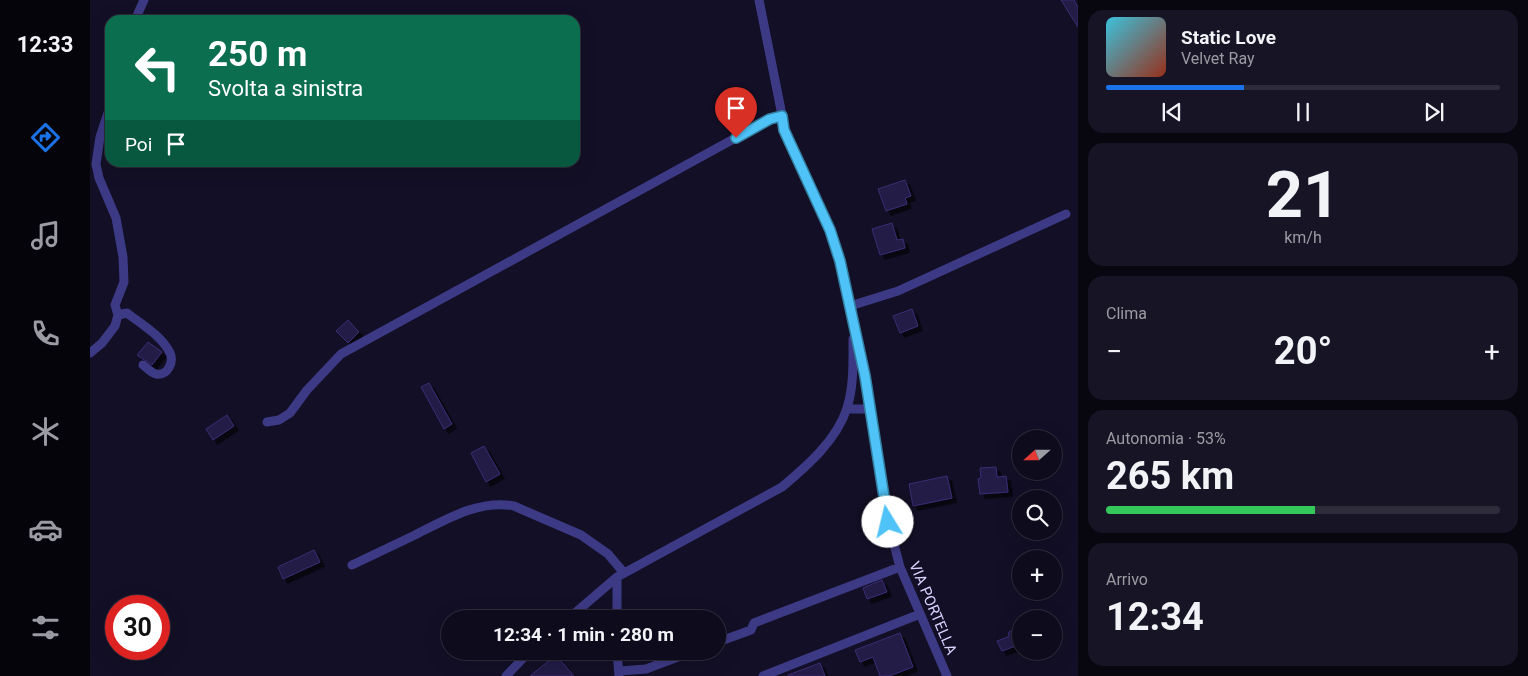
<!DOCTYPE html>
<html lang="it">
<head>
<meta charset="utf-8">
<style>
	body { margin:0; font-family:Roboto,sans-serif; background:#171425; color:#f1f3f6; height:100vh; display:flex; flex-direction:column; font-size:19px; white-space:nowrap }
	* { box-sizing:border-box; margin:0 }
	p { font-size:16px; color:#9b9ba3 }
	.icon { flex:none; width:28px; height:28px; fill:none; stroke:currentColor; stroke-width:2; stroke-linecap:round; stroke-linejoin:round }
	.map { position:relative; flex:1; overflow:hidden }
	.drawer { display:flex; flex-direction:column; gap:10px; padding:10px; background:#08060f; width:450px }
	.drawer>* { flex:none }
	.banner { position:absolute; left:15px; top:15px; width:475px; height:152px; border-radius:15px; box-shadow:0 5px 20px #0002,0 0 0 1px #2e2b3b; background:#0b6e4f; color:#fff; overflow:hidden }
	.needle { width:32px; rotate:249deg }
	.controls { position:absolute; left:922px; top:430px; display:grid; gap:10px }
	.controls a { display:grid; place-items:center; width:50px; height:50px; border-radius:50%; background:#0e0b1c; box-shadow:0 5px 20px #0002,0 0 0 1px #2e2b3b; font-size:25px }
	.speed { position:absolute; left:15px; top:595px; display:flex; gap:10px; font-size:25px; font-weight:700; text-align:center }
	.speed>* { display:grid; place-content:center; width:65px; height:65px; border-radius:50%; background:#0e0b1c; box-shadow:0 5px 20px #0002,0 0 0 1px #2e2b3b; line-height:1 }
	.speed .limit { border:8px solid #d22; background:#fff; color:#111 }
	.pin { position:absolute; display:grid; place-items:center; width:42px; height:42px; color:#fff; margin:-51px -21px; border-radius:50% 50% 50% 0; rotate:-45deg; box-shadow:0 0 5px #0007 }
	.pin .icon { rotate:45deg }
	.me { position:absolute; width:55px; margin:-28px; rotate:351deg; stroke-linejoin:round; filter:drop-shadow(0 0 4px #0008) }
	.turn { display:flex; align-items:center; gap:18px; height:105px; padding:0 20px; font-size:22px }
	.turn .icon { width:65px; height:65px; stroke-width:2.5 }
	.turn b { display:block; font-size:35px; line-height:42px }
	.then { display:flex; align-items:center; height:48px; padding:0 20px; background:#0003; gap:10px; font-size:19px }
	.big { font-size:38px; font-weight:700; line-height:1.1 }
	.drawer .tile { flex:1; display:flex; flex-direction:column; justify-content:center; gap:8px; min-width:0; padding:0 18px; border-radius:15px; background:#171425 }
	.drawer .dial { align-items:center; gap:0 }
	.dial b { font-size:65px; line-height:1 }
	.song { display:flex; align-items:center; gap:15px }
	.cover { width:60px; height:60px; border-radius:8px; background:linear-gradient(135deg,hsl(190 70% 55%),hsl(10 70% 35%)) }
	.played { height:5px; border-radius:2px; background:linear-gradient(90deg,#1a73e8 35%,#2e2b3b 35%) }
	.keys { display:flex; justify-content:space-around; direction:ltr }
	.heat { display:flex; justify-content:space-between; align-items:center; font-size:28px; direction:ltr }
	.charge { height:8px; border-radius:4px; background:linear-gradient(90deg,#34c759 53%,#2e2b3b 0) }
	.trip { position:absolute; left:351px; top:610px; width:285px; height:50px; border-radius:25px; background:#0e0b1c; box-shadow:0 5px 20px #0002,0 0 0 1px #2e2b3b; font-weight:700; line-height:50px; text-align:center }
	main { display:flex; flex:1; min-height:0 }
	.tabs { display:flex; flex-direction:column; width:90px; justify-content:space-around; align-items:center; background:#06040b; color:#9b9ba3 }
	.tabs .icon { width:35px; height:35px }
	.tabs .active { color:#1a73e8 }
	.tabs b { font-size:22px; color:#f1f3f6 }
	.map>svg:first-child { display:block }
</style>
</head>
<body>
<main>
<nav class="tabs">
<b>12:33</b>
<svg class="icon active" aria-label="directions" viewBox="0 0 24 24"><path d="M12 3l9 9-9 9-9-9zM9 14v-3h6M13 9l2 2-2 2"/></svg>
<svg class="icon" aria-label="music" viewBox="0 0 24 24"><path d="M9 18V5l10-2v13"/><circle cx="6" cy="18" r="3"/><circle cx="16" cy="16" r="3"/></svg>
<svg class="icon" aria-label="phone" viewBox="0 0 24 24"><path d="M5 4h4l2 5-3 2q2 4 5 5l2-3 5 2v4C11 20 4 13 5 4z"/></svg>
<svg class="icon" aria-label="climate" viewBox="0 0 24 24"><path d="M12 3v18M4 7l16 10M4 17L20 7"/></svg>
<svg class="icon" aria-label="car" viewBox="0 0 24 24"><path d="M5 17H2v-5l4-1 3-4h7l3 4 3 1v5h-3M9 17h6M6 11h13"/><circle cx="7" cy="17" r="2"/><circle cx="17" cy="17" r="2"/></svg>
<svg class="icon" aria-label="filters" viewBox="0 0 24 24"><path d="M4 7h16M4 17h16"/><circle cx="9" cy="7" r="2"/><circle cx="15" cy="17" r="2"/></svg>
</nav>
<div class="map">
<svg width="988" height="676" viewBox="0 0 988 676">
	<defs>
		<filter id="shadow"><feDropShadow dx="4.5" dy="4.5" stdDeviation="0" flood-color="#0009"/></filter>
	</defs>
	<rect width="100%" height="100%" fill="#130f26"/>
	<path fill="#241b47" stroke="#3b2d73" filter="url(#shadow)" d="M971,0H984L988,7V27Z
		M815,180L821,196L815,198L817,204L796,211L788,189Z
		M802,223L807,240L813,239L815,248L790,255L782,229Z
		M822,309L828,326L810,333L803,316Z
		M258,320L269,332L258,343L246,331Z
		M58,342L72,352L62,365L47,355Z
		M339,383L362,424L354,429L331,387Z
		M137,415L144,426L123,440L116,429Z
		M394,446L410,474L396,482L381,453Z
		M906,467L907,477L916,476L918,492L890,494L888,479L891,478L890,468Z
		M857,476L862,498L823,506L819,484Z
		M224,550L230,562L193,579L188,567Z
		M792,580L797,592L777,599L773,588Z
		M931,627V644L912,651L907,641L918,637L919,632Z
		M810,633L823,667L799,676H790L783,657L770,662L765,650Z
		M466,655L484,676H440Z
		M730,663L735,676H698V675Z"/>
	<g fill="none" stroke-linecap="round" stroke-linejoin="round">
		<path stroke="#3d3a85" stroke-width="9" d="M669,0L695,130L740,230L750,261L775,376L798,522L810,567L857,676
			M45,20L54,0
			M760,306L808,291L976,214
			M28,315L37,313C51,324 72,336 80,353C84,362 78,376 66,374C61,373 57,368 53,365
			M0,353L12,343L25,326L28,315L25,305L34,282L33,257L26,218L9,178L6,164L10,137L20,107
			M757,409H780
			M177,422L189,420L200,413L217,390L251,354L680,119L692,116
			M262,565C283,555 304,545 325,535C355,520 389,499 424,506L491,535L518,554L534,573
			M478,619L527,577L692,487C717,466 747,440 757,408C764,386 763,361 763,339
			M527,619V577
			M628,642L661,630L664,623L810,567
			M527,651L529,676
			M529,671L556,669L604,651
			M416,676L440,651
			M673,676L830,614"/>
	</g>
	<g fill="none" stroke-linecap="round" stroke-linejoin="round">
		<g stroke="#337fa1" stroke-width="12">
			<path id="route" d="M646,138L680,119L692,116L694,130L740,230L750,261L775,376L798,522"/>
		</g>
		<use href="#route" stroke="#4fc3f7" stroke-width="9"/>
	</g>
	<g text-anchor="middle" stroke-width="5" stroke-linejoin="round" paint-order="stroke">
		<g font-size="15" fill="#d9d4ff" stroke="#130f26">
			<text transform="translate(843 608) rotate(67)" y="5">VIA PORTELLA</text>
		</g>
	</g>
</svg>
<div class="controls">
<a><svg class="needle" viewBox="-14 -14 28 28"><path d="M0-13l5 13h-10z" fill="#e53935"/><path d="M0 13l5-13h-10z" fill="#9b9ba3"/></svg></a>
<a><svg class="icon" aria-label="search" viewBox="0 0 24 24"><circle cx="10" cy="10" r="6"/><path d="M15 15l6 6"/></svg></a>
<a>+</a>
<a>−</a>
</div>
<div class="speed"><div class="limit">30</div></div>
<div class="pin" style="left:646px;top:138px;background:#d93025"><svg class="icon" aria-label="arrive" viewBox="0 0 24 24"><path d="M6 21V4h12l-3 4 3 4H6"/></svg></div>
<svg class="me" style="left:798px;top:522px" viewBox="-20 -20 40 40"><circle r="19" fill="#fff"/><path d="M0-13L10 11 0 6-10 11z" fill="#4fc3f7"/></svg>
<div class="trip">12:34 · 1 min · 280 m</div>
<div class="banner">
<div class="turn"><svg class="icon" aria-label="left" viewBox="0 0 24 24"><path d="M17 20v-9H6M10 6l-5 5 5 5"/></svg><div><b>250 m</b>Svolta a sinistra</div></div>
<div class="then">Poi<svg class="icon" aria-label="arrive" viewBox="0 0 24 24"><path d="M6 21V4h12l-3 4 3 4H6"/></svg></div>
</div>
</div>
<section class="drawer">
<div class="tile">
<div class="song"><i class="cover"></i><div><b>Static Love</b><p>Velvet Ray</p></div></div>
<div class="played"></div>
<div class="keys"><svg class="icon" aria-label="previous" viewBox="0 0 24 24"><path d="M18 5L8 12l10 7zM5 5v14"/></svg><svg class="icon" aria-label="pause" viewBox="0 0 24 24"><path d="M8 5v14M16 5v14"/></svg><svg class="icon" aria-label="next" viewBox="0 0 24 24"><path d="M6 5l10 7-10 7zM19 5v14"/></svg></div>
</div>
<div class="tile dial"><b>21</b><p>km/h</p></div>
<div class="tile"><p>Clima</p>
<div class="heat"><a>−</a><b class="big">20°</b><a>+</a></div>
</div>
<div class="tile"><p>Autonomia · 53%</p><b class="big">265 km</b><div class="charge"></div></div>
<div class="tile"><p>Arrivo</p><b class="big">12:34</b></div>
</section>
</main>
</body>
</html>
